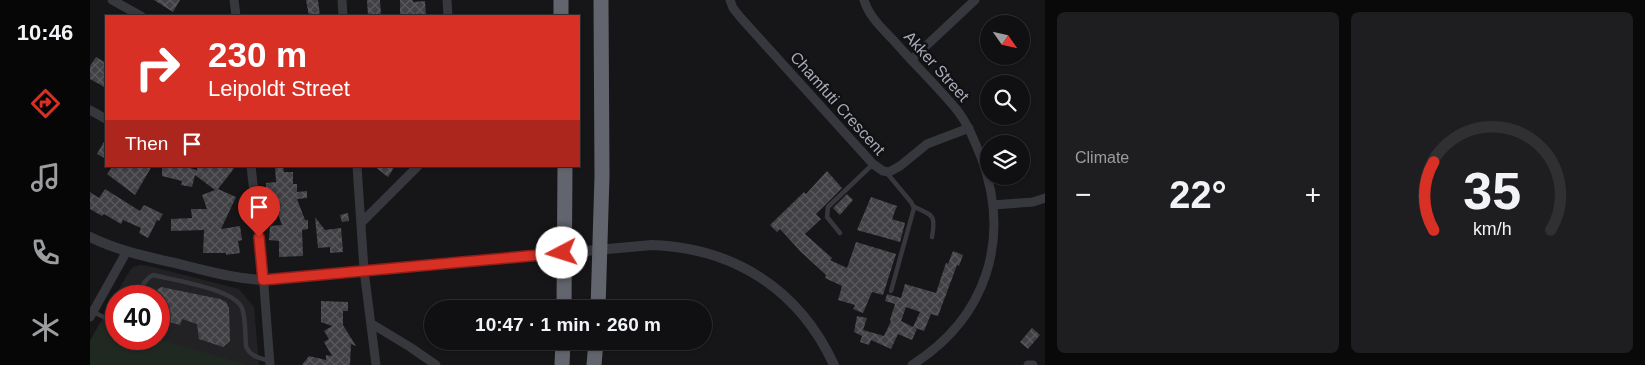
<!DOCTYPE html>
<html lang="en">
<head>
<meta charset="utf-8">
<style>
	body { margin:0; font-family:Helvetica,sans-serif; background:#1e1e20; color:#f1f3f6; height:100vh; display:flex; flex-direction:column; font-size:19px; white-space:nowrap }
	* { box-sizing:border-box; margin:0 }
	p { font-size:16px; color:#9c9d9f }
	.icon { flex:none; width:28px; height:28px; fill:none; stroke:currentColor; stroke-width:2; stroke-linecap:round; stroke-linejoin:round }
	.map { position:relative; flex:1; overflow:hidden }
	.panel { display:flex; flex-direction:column; gap:12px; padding:12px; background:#09090a; width:600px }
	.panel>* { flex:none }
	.top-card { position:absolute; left:15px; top:15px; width:475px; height:152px; border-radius:0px; box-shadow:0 1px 4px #0004,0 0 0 1px #303032; background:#d93025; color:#fff; overflow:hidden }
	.needle { width:32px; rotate:124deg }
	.controls { position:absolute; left:890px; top:15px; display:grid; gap:10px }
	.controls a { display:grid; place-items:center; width:50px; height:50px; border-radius:50%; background:#101012; box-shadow:0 1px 4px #0004,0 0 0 1px #303032; font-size:25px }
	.speed { position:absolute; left:15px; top:285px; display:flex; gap:10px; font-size:25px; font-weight:700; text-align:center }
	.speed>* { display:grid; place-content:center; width:65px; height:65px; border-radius:50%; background:#101012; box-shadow:0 1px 4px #0004,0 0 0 1px #303032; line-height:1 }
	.speed .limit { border:8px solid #d22; background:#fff; color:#111 }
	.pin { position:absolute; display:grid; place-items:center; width:42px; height:42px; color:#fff; margin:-51px -21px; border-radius:50% 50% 50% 0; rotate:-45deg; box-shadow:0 0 5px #0007 }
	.pin .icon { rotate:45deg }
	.me { position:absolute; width:55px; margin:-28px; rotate:265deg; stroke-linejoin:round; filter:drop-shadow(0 0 4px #0008) }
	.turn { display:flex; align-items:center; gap:18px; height:105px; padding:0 20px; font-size:22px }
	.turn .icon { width:65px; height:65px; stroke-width:2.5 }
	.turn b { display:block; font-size:35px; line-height:42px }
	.then { display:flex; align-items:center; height:48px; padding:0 20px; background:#0003; gap:10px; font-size:19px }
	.big { font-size:38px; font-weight:700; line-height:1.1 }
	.panel .card { flex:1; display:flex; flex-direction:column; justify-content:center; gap:8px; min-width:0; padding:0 18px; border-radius:8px; background:#1e1e20 }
	.panel .dial { align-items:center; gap:0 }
	.dial svg { height:130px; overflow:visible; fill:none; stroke:#303032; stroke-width:7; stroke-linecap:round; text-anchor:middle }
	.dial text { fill:#f1f3f6; stroke:none }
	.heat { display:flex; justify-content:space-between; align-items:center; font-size:28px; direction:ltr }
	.panel .tiles { flex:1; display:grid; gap:12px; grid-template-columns:repeat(2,1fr) }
	.trip { position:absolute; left:334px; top:300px; width:288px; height:50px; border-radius:25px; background:#101012; box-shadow:0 1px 4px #0004,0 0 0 1px #303032; font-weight:700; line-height:50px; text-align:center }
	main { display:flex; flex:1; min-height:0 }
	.menu { display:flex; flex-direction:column; width:90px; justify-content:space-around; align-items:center; background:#060607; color:#9c9d9f }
	.menu .icon { width:35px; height:35px }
	.menu .active { color:#d93025 }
	.menu b { font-size:22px; color:#f1f3f6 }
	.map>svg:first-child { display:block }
</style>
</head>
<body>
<main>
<nav class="menu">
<b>10:46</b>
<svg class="icon active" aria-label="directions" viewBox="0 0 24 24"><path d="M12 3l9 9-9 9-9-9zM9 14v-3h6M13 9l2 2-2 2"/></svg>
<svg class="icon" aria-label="music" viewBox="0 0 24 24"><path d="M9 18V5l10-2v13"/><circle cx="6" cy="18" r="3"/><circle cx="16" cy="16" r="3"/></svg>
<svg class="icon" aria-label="phone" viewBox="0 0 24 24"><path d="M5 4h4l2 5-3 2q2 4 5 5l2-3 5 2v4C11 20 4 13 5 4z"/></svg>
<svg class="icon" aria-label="climate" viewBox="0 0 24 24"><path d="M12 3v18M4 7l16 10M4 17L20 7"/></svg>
</nav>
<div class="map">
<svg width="955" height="365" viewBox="0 0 955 365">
	<defs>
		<pattern id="building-cross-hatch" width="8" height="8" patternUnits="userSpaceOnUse" patternTransform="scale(1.25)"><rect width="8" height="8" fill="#404045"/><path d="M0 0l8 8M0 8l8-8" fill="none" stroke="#59595e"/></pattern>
	</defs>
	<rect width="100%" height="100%" fill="#161618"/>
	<path fill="#222225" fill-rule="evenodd" d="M50,265L59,266L149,289L164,307L169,365H0V341L37,275L43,267ZM26,296H69V339H26Z"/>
	<path fill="#202822" d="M10,323L26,327V339H68L158,365H0V341Z"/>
	<path fill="url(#building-cross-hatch)" d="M64,0H90L83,12Z
		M216,0H228L230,16H219Z
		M277,0H290L291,16H278Z
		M310,0H323V2L335,1L336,16H310Z
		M6,57L16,63V88L0,79V66Z
		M16,138V159L7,154Z
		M23,166H62L45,195L17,174Z
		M80,166H92L107,170V166H146L128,189L146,197L131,229L150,226L152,240L148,241L150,253L136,255V253H113L114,230L81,231V219L102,218L101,209H117L112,195L125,190L105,175L102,187L91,185L92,181L72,176V167Z
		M185,166H193L194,172H203V184H207V192L217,191V198L207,199L215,220H218V229L212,230L213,256L189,257V241L179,240L180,226L192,225L183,200H177L176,183L186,182Z
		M284,166H305L298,177Z
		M737,171L752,188L726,214L731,219L715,234L742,258L740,260L757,268L766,242L806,254L793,295L782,292L773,313L763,309L765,305L748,300L752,286L735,278L736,275L711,252L690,229L687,232L680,225L714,192L716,194Z
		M15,189L50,211L54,205L73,214L69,221L67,220L58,238L49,233L51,228L33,220L31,224L14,214L12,216L0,209V192L9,198Z
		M757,194L763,200L750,215L743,208Z
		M781,197L807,206L802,219L815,223L810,242L767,230Z
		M258,213L259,221L252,222L250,215Z
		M225,217L235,230L251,228L253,252L240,253V247L228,248Z
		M863,251L873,255L869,266L867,265L848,316L841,314L834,331L823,327L830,312L816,307L811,321L827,329L822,340L808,334L801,349L781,340L779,345L770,342L772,336L764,332L767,316L777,318L773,330L794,336L801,321L800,320L805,304L795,301L797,294L811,298L815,284L846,293L856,263L858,264Z
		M71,287L130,299L136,302L139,308L140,341L133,347L109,339L107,324L92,319L90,325L69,319V296H58Z
		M231,301L258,302V311H253V325L266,346L261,344L260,365H212L219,356L236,360V355L242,356L234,342L239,339L234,331L242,326L231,322Z
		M942,328L950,335L938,349L930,342Z"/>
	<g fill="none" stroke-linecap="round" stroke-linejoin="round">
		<path stroke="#37383d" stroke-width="4.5" d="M796,172L821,202L824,208L801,291
			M823,206C843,216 846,214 842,237
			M750,233L737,217L738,207L783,164
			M46,296C51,289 55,278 63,275C83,280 144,289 152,308C156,319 155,335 156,346C160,357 170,358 180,361
			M3,312L18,319L26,320"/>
		<path stroke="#37383d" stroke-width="9" d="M22,0L51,16
			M144,0L146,16
			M252,0L253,16
			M357,0L358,16
			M640,0L643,8L651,18L783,164L793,171L799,172L810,166L837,144L879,128
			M774,0C779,17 793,29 805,42C825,65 847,86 867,110C878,124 884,140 891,157C922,240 896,318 822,365
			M821,60L885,0
			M0,110L16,119
			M161,166L173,273L180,365
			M267,166L274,270L286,365
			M903,205L943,202L955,198
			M272,222L328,166
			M0,317L37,251
			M282,324L320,347L346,365
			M938,365H943"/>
		<path stroke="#37383d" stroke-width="10" d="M0,237C30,252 64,258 97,266C122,272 147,279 173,280L562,245C644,248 709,289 744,365"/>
		<path stroke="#63656e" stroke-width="15" d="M471,0V16
			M474,309L475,166
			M508,309L512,176L511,0
			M472,365L473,341
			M504,365L506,341"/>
	</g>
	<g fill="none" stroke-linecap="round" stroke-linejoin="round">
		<g stroke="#8d1f18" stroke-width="12">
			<path id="route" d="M169,237L173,280L472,253"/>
		</g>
		<use href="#route" stroke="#d93025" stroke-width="9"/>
	</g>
	<g text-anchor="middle" stroke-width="5" stroke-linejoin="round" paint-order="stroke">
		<g font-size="16" fill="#a8abb8" stroke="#111113">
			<text transform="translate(847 66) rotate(48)" y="6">Akker Street</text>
			<text transform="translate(748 103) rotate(48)" y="6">Chamfuti Crescent</text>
		</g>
	</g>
</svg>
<div class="controls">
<a><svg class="needle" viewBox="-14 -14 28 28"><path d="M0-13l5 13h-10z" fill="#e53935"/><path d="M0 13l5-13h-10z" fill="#9c9d9f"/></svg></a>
<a><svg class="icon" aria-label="search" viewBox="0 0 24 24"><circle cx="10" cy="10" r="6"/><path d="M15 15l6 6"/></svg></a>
<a><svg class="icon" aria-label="layers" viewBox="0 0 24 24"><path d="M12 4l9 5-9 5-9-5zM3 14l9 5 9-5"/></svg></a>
</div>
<div class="speed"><div class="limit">40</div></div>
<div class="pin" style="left:169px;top:237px;background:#d93025"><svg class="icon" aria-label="arrive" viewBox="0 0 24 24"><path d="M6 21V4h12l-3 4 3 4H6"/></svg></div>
<svg class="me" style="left:472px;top:253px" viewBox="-20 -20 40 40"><circle r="19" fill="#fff"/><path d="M0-13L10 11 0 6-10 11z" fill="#d93025"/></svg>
<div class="trip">10:47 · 1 min · 260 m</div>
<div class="top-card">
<div class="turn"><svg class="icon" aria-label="right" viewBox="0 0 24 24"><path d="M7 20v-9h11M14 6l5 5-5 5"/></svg><div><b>230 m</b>Leipoldt Street</div></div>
<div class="then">Then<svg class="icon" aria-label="arrive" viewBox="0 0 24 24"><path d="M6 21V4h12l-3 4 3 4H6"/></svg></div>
</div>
</div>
<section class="panel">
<div class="tiles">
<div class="card"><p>Climate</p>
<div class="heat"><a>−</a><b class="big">22°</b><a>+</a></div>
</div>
<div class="card dial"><svg viewBox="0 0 100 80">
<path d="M14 69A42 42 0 1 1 86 69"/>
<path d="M14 69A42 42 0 0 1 14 27" stroke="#d93025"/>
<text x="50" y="56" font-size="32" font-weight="700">35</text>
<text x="50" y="72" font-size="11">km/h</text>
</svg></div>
</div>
</section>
</main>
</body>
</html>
